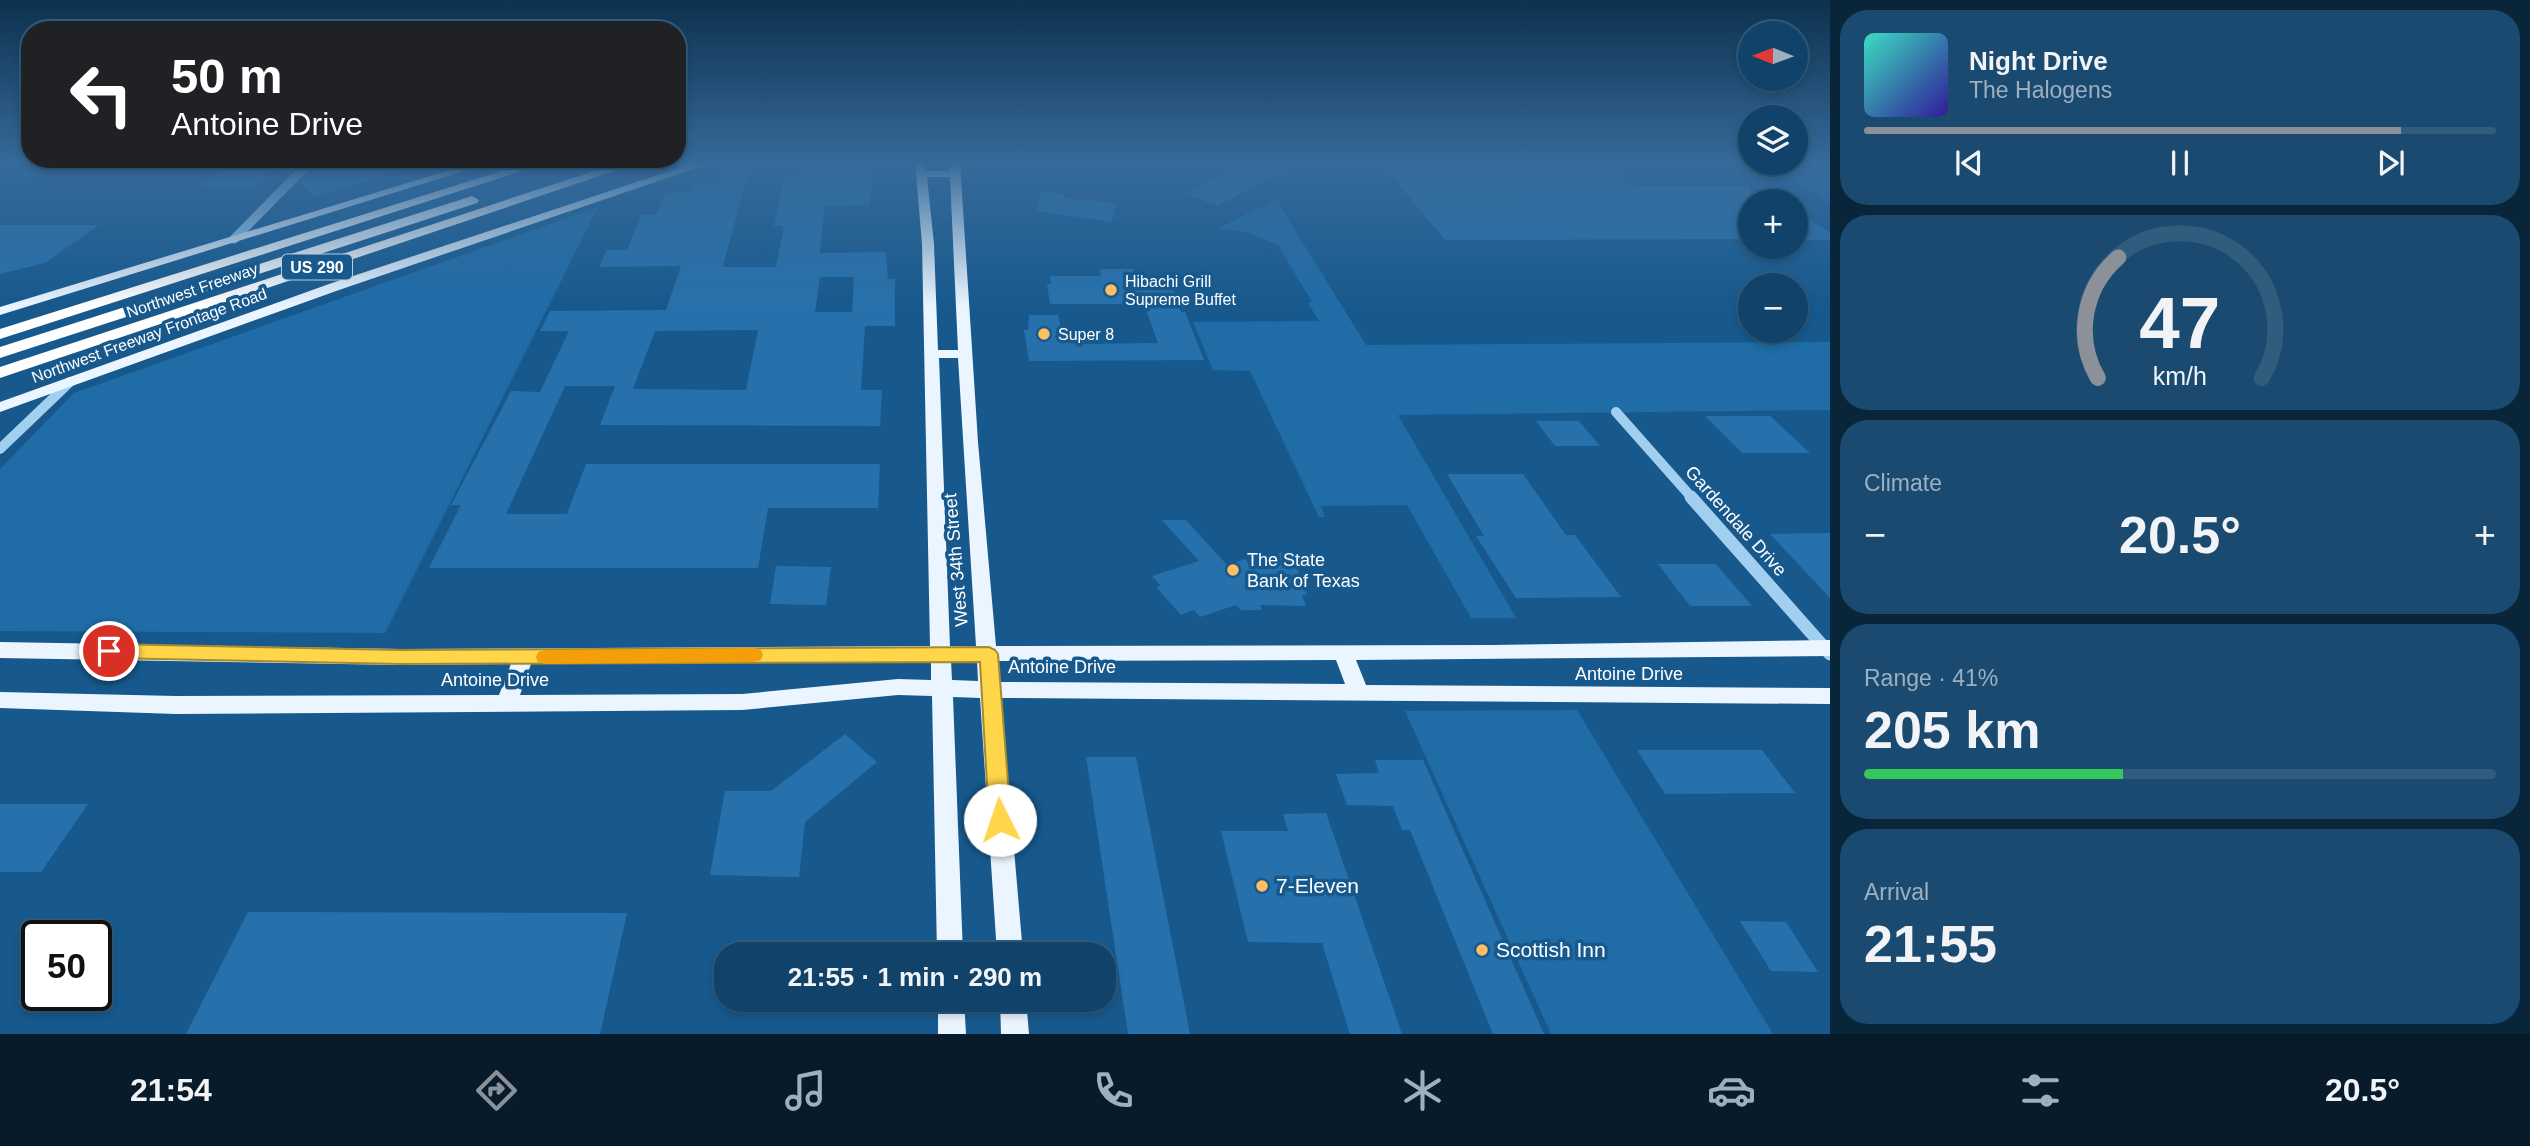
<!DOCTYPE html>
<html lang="en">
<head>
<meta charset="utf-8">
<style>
	body { margin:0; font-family:Helvetica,sans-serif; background:#1a4a70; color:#f1f3f6; height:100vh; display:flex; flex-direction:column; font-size:26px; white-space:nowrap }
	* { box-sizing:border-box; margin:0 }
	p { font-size:23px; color:#9cb0c1 }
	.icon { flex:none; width:38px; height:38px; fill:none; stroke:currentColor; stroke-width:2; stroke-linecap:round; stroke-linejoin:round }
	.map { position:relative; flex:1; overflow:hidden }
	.sheet { display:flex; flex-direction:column; gap:10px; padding:10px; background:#09253a; width:700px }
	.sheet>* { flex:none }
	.hud { position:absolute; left:21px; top:21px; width:665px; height:147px; border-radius:28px; box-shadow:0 4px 10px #0003,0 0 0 2px #305c7e; background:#202124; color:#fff; overflow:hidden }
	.needle { width:46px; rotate:271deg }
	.tools { position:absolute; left:1738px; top:21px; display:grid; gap:14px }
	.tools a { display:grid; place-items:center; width:70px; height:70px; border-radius:50%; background:#11436a; box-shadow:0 4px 10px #0003,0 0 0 2px #305c7e; font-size:35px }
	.speed { position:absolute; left:21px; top:920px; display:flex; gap:14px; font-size:35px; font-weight:700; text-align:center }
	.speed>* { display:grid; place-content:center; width:91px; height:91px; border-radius:50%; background:#11436a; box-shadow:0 4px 10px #0003,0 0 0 2px #305c7e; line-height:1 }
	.speed .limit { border:4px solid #111; border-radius:10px; background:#fff; color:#111 }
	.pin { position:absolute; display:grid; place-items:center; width:60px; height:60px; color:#fff; margin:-30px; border:4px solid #fff; border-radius:50%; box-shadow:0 2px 7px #0007 }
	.me { position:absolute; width:77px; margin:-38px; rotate:356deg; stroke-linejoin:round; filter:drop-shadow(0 0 5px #0008) }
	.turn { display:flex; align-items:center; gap:24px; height:147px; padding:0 35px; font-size:32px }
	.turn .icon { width:91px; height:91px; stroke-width:2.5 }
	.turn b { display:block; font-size:49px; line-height:60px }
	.big { font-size:52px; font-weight:600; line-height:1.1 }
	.sheet .card { flex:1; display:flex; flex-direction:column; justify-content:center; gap:10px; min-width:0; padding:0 24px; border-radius:28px; background:#1a4a70 }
	.sheet .dial { align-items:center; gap:0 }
	.dial svg { height:182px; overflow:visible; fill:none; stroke:#305c7e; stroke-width:7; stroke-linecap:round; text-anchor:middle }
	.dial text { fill:#f1f3f6; stroke:none }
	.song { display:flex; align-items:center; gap:21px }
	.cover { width:84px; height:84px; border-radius:10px; background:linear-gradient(135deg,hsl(170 70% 55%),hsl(250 70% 35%)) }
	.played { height:7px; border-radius:4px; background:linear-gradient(90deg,#8c9099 85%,#305c7e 85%) }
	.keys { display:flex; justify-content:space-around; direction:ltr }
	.heat { display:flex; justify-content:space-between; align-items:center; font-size:38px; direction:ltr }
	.charge { height:10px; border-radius:5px; background:linear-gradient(90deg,#34c759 41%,#305c7e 0) }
	.trip { position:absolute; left:714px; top:942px; width:402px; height:70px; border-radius:28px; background:#11436a; box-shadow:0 4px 10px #0003,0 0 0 2px #305c7e; font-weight:600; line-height:70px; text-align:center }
	.tabs { display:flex; height:112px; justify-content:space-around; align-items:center; background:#071b2a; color:#9cb0c1 }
	.tabs .icon { width:49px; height:49px }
	.tabs .on { color:#8c9099 }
	.tabs b { font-size:32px; color:#f1f3f6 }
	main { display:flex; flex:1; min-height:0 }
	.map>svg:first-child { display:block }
</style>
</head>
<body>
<main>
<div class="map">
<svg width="1830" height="1034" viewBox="0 0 1830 1034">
	<rect width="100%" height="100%" fill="#17598d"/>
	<path fill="#206ca7" d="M1830,162V204L1767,163Z
		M1276,199L1366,345L1830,342V410L1398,415L1516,618H1471L1407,505L1321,506L1325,517H1319L1250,371L1213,370L1193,322L1319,321L1308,303L1312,302L1278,245L1247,232L1217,229Z
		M598,207L385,633L0,631V469L74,393Z
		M1577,710L1773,1034H1551L1405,711Z"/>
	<path fill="#2671ac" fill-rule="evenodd" d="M231,162H300L289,174L277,164L252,187H201Z
		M317,162H414L415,167L315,196L299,183Z
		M838,162H873L870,205L825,206L820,253L886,252L888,279H895V326H865L861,390H882L880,426L600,425L615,386H565L506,514H567L586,464H880L878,508H768L758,568H429L461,505H451L511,391L540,392L569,331H540L550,311L666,310L681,266L599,267L607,250H627L641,215H655L666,193H690L694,184L719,182L722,172H748L723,267H776L784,226H774L784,177H797ZM820,277H854L852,312H815ZM758,330L746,390L633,389L655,331Z
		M1247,162H1300L1217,206L1183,193Z
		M1380,162H1606L1635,186H1750V239L1445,240Z
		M1042,192L1065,194L1063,198L1116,203L1112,222L1036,211Z
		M1796,210L1830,233V240H1796Z
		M0,225H99L45,263L0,274Z
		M1100,269H1133L1137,281H1170L1181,312H1185L1204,360L1029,361L1024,330H1028L1029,315H1058L1063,339H1075L1076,344L1158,343L1144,304H1050L1047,284H1051L1050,276H1101Z
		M1705,416H1770L1810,453H1742Z
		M1536,421H1579L1600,446H1555Z
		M1447,474H1523L1566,535H1575L1621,597L1516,598L1476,536H1484Z
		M1162,520H1186L1227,565L1245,559L1249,564L1286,551L1291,564H1296L1307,595H1302L1306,606L1260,605L1262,610H1241L1236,605L1200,617L1194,610L1181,615L1156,587L1161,586L1152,576L1199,561Z
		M1830,533V598L1770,534Z
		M1658,564H1716L1752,606H1690Z
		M776,566L831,567L826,605L770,604Z
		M845,734L877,762L805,822L799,877L710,875L725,791H771Z
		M1637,750H1762L1795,793L1665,794Z
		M1086,757H1136L1190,1034H1128Z
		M1375,760H1423L1544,1034H1493L1410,830H1402L1393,806L1347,805L1336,774L1379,773Z
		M0,804H88L41,872H0Z
		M1326,813L1402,1034H1350L1322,943L1248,942L1221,831H1288L1283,814Z
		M248,912L627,913L600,1034H186Z
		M1740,921L1786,922L1818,972L1771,971Z"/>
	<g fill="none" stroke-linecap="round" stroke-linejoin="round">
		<path stroke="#a2ceef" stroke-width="9" d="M234,239L310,162"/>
		<path stroke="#a2ceef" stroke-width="10" d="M1616,412L1693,499
			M0,449L70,382"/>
		<path stroke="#a2ceef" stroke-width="13" d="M1691,497L1830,654"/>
		<path fill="#eaf5ff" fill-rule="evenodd" d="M476,162H493L0,315V307Z
			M697,162H714L339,290L0,412V402L329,284Z
			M915,162H925L926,171H950V162H960L978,442L996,646L1492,645L1830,640V656L1356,660L1366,685L1830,688V704L1001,698L1023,954H997L980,698L953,697L963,954H937L932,696L898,695L742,710L176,714L0,708V692L176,696L499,695L511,664L400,665L0,658V642L400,649L930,646L922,244ZM927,177H950L958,350H938L934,244ZM939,358H958L976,646H950ZM1336,660L1345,684L999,682L997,661ZM931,661V680L898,679L742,694L520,695L531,664ZM951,661H977L978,681L952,680Z
			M938,999H964L966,1034H938Z
			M1000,999H1026L1029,1034H1001Z"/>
		<path fill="#fff" fill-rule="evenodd" d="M530,162H550L0,339V329Z
			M621,162H641L0,378V367Z
			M472,196L479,200L477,203L0,358V347Z"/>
	</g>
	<linearGradient id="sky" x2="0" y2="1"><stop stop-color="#0d314e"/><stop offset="0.53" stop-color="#366a9a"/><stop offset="1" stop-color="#366a9a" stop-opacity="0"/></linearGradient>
	<rect width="1830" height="307" fill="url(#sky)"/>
	<path fill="#ffd54a" stroke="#a68a30" stroke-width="2" d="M109,644L400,650L989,647L995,650L998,654L1011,820L1007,827L1000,830L992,827L989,820L980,662L400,664L109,658L102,656L100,651L102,646Z"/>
	<path fill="#f59e0b" d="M754,648L761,650L763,655L761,660L754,662L545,664L538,662L536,657L538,652L545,650Z"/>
	<g fill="#ffbe60" stroke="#17598d" stroke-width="2.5">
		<circle cx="1111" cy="290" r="7"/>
		<circle cx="1044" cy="334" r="7"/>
		<circle cx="1233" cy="570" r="7"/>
		<circle cx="1262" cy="886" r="7"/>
		<circle cx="1482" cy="950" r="7"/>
	</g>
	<g text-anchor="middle" stroke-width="7" stroke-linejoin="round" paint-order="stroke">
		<rect fill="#17598d" stroke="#b9cddd" stroke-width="2" x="282" y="254.5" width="70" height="25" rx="5"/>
		<g font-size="16" font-weight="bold" fill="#fff">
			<text x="317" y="273">US 290</text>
		</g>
		<g font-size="16" fill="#fff" stroke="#17598d" text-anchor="start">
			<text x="1125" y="287">Hibachi Grill<tspan x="1125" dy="18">Supreme Buffet</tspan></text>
			<text x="1058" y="340">Super 8</text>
		</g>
		<g font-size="16" fill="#fff" stroke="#17598d">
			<text transform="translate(192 290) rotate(-19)" y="6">Northwest Freeway</text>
			<text transform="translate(149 335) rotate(-20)" y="6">Northwest Freeway Frontage Road</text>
		</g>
		<g font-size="18" fill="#fff" stroke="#17598d">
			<text transform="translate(1736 521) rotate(48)" y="6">Gardendale Drive</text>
			<text transform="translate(956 560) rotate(-95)" y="6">West 34th Street</text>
			<text x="1062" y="673">Antoine Drive</text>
			<text x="1629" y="680">Antoine Drive</text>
			<text x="495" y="686">Antoine Drive</text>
		</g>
		<g font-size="18" fill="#fff" stroke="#17598d" text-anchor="start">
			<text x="1247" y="566">The State<tspan x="1247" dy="21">Bank of Texas</tspan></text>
		</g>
		<g font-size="21" fill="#fff" stroke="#17598d" text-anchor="start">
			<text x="1276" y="893">7-Eleven</text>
			<text x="1496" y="957">Scottish Inn</text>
		</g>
	</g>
</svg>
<div class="tools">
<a><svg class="needle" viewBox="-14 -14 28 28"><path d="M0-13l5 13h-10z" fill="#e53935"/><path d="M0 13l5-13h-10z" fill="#9cb0c1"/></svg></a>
<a><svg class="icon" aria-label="layers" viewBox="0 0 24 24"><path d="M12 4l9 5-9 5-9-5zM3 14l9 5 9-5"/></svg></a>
<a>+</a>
<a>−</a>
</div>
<div class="speed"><div class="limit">50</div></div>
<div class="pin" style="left:109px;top:651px;background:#d93025"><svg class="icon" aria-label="arrive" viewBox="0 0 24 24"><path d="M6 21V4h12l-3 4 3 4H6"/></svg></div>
<svg class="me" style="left:1000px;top:820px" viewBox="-20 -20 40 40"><circle r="19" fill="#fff"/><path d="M0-13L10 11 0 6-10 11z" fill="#ffd54a"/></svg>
<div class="trip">21:55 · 1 min · 290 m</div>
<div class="hud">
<div class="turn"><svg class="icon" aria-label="left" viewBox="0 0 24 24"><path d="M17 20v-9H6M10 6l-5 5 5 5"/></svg><div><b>50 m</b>Antoine Drive</div></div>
</div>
</div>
<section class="sheet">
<div class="card">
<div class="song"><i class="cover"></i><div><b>Night Drive</b><p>The Halogens</p></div></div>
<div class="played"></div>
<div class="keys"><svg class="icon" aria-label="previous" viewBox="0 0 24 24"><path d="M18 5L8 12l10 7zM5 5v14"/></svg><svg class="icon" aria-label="pause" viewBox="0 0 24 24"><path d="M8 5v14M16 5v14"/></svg><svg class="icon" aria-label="next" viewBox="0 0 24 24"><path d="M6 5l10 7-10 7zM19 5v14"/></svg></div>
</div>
<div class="card dial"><svg viewBox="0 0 100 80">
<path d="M14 69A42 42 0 1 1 86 69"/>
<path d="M14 69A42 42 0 0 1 23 16" stroke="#8c9099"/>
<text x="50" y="56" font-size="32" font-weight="700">47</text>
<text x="50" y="72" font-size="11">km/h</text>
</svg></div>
<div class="card"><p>Climate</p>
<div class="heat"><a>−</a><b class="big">20.5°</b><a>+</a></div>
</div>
<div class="card"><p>Range · 41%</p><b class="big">205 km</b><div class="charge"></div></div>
<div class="card"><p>Arrival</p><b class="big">21:55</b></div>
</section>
</main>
<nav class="tabs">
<b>21:54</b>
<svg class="icon on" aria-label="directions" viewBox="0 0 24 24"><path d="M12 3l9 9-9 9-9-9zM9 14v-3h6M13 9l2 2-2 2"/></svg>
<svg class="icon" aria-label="music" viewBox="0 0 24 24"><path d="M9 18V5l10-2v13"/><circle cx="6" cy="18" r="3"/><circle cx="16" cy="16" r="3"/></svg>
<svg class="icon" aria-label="phone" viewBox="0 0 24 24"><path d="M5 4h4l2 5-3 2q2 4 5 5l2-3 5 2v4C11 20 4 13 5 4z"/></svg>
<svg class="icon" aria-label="climate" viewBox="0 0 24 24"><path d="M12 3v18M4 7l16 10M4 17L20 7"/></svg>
<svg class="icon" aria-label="car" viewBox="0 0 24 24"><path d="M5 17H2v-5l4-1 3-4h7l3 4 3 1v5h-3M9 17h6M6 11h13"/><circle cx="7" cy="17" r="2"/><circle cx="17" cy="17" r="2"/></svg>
<svg class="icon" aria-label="filters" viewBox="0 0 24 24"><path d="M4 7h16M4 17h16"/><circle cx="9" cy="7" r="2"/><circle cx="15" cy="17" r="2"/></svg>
<b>20.5°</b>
</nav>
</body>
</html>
